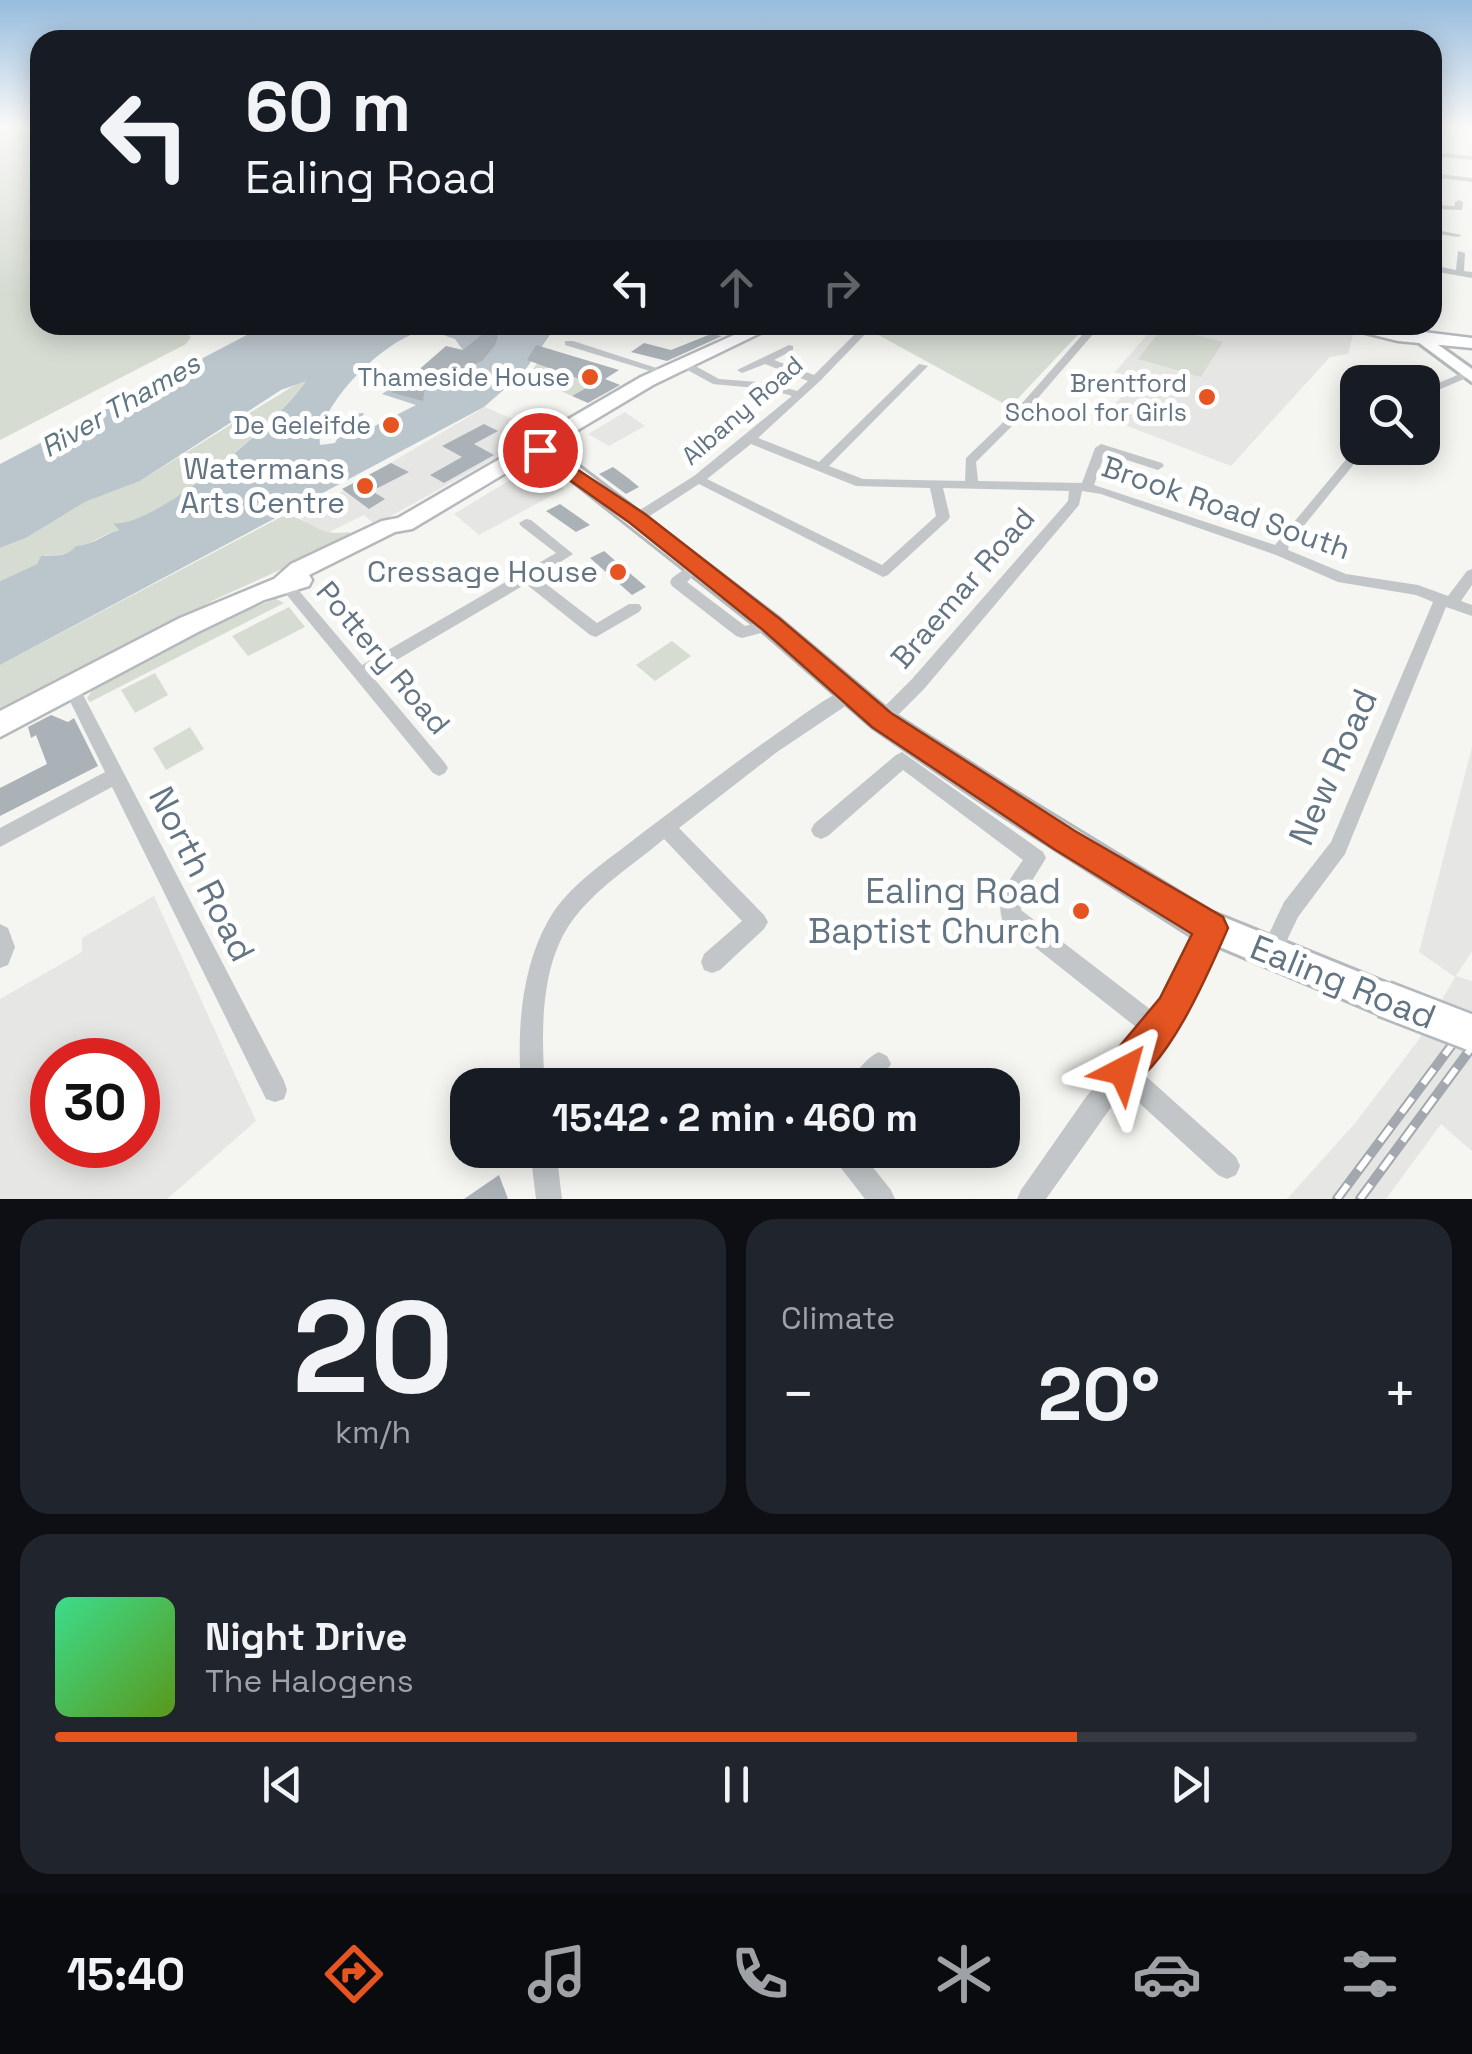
<!DOCTYPE html>
<html lang="en">
<head>
<meta charset="utf-8">
<style>
	body { margin:0; font-family:"Space Grotesk",sans-serif; background:#20242c; color:#f1f3f6; height:100vh; display:flex; flex-direction:column; font-size:38px; white-space:nowrap }
	* { box-sizing:border-box; margin:0 }
	p { font-size:32px; color:#9ea1a6 }
	.icon { flex:none; width:55px; height:55px; fill:none; stroke:currentColor; stroke-width:2; stroke-linecap:round; stroke-linejoin:round }
	.map { position:relative; height:1199px; overflow:hidden }
	.side { display:flex; flex-direction:column; gap:20px; padding:20px; background:#0d0f14; flex:1 }
	.side>* { flex:none }
	.hud { position:absolute; left:30px; top:30px; width:1412px; height:305px; border-radius:30px; box-shadow:0 5px 25px #0003; background:#171b24; color:#f1f3f6; overflow:hidden }
	.fabs { position:absolute; left:1340px; top:365px; display:grid; gap:20px }
	.fabs a { display:grid; place-items:center; width:100px; height:100px; border-radius:20px; background:#171b24; box-shadow:0 5px 25px #0003; font-size:50px }
	.speed { position:absolute; left:30px; top:1038px; display:flex; gap:20px; font-size:50px; font-weight:700; text-align:center }
	.speed>* { display:grid; place-content:center; width:130px; height:130px; border-radius:50%; background:#171b24; box-shadow:0 5px 25px #0003; line-height:1 }
	.speed .limit { border:15px solid #d22; background:#fff; color:#111 }
	.pin { position:absolute; display:grid; place-items:center; width:85px; height:85px; color:#fff; margin:-42px; border:5px solid #fff; border-radius:50%; box-shadow:0 2px 10px #0007 }
	.me { position:absolute; width:110px; margin:-55px; rotate:39deg; stroke-linejoin:round; filter:drop-shadow(0 0 8px #0008) }
	.turn { display:flex; align-items:center; gap:35px; height:210px; padding:0 50px; font-size:45px }
	.turn .icon { width:130px; height:130px; stroke-width:2.5 }
	.turn b { display:block; font-size:70px; line-height:85px }
	.lanes { display:flex; align-items:center; height:95px; padding:0 50px; background:#0003; justify-content:center; gap:50px; direction:ltr }
	.lanes .off { opacity:.35 }
	.big { font-size:75px; font-weight:700; line-height:1.1 }
	.side .tile { flex:1; display:flex; flex-direction:column; justify-content:center; gap:15px; min-width:0; padding:0 35px; border-radius:30px; background:#20242c }
	.side .dial { align-items:center; gap:0 }
	.dial b { font-size:130px; line-height:1 }
	.song { display:flex; align-items:center; gap:30px }
	.cover { width:120px; height:120px; border-radius:15px; background:linear-gradient(135deg,hsl(150 70% 55%),hsl(90 70% 35%)) }
	.played { height:10px; border-radius:5px; background:linear-gradient(90deg,#e65521 75%,#363941 75%) }
	.keys { display:flex; justify-content:space-around; direction:ltr }
	.heat { display:flex; justify-content:space-between; align-items:center; font-size:55px; direction:ltr }
	.side .tiles { flex:1; display:grid; gap:20px; grid-template-columns:1fr 1fr }
	.tile:last-child { grid-column:span 2 }
	.trip { position:absolute; left:450px; top:1068px; width:570px; height:100px; border-radius:30px; background:#171b24; box-shadow:0 5px 25px #0003; font-weight:700; line-height:100px; text-align:center }
	.tabs { display:flex; height:160px; justify-content:space-around; align-items:center; background:#090b0e; color:#9ea1a6 }
	.tabs .icon { width:70px; height:70px }
	.tabs .on { color:#e65521 }
	.tabs b { font-size:45px; color:#f1f3f6 }
	.map>svg:first-child { display:block }
</style>
</head>
<body>
<div class="map">
<svg width="1472" height="1199" viewBox="0 0 1472 1199">
	<rect width="100%" height="100%" fill="#f5f5f1"/>
	<path fill="#e6e7e5" fill-rule="evenodd" d="M1149,325H1328L1354,331L1348,354L1330,357L1231,466L1104,417L1136,379L1115,372L1153,328Z
		M485,407L542,432L375,525L364,515L325,534L299,517Z
		M625,412L645,426L609,446L588,434Z
		M528,469H534L564,489L479,535L454,514Z
		M1472,747V951L1456,976L1472,981V1151L1441,1124L1386,1199H1287L1356,1122L1420,1038L1455,977L1419,952Z
		M154,896L256,1121L167,1199H0V999L82,952V938ZM138,1060V1145H52V1060Z"/>
	<path fill="#d6dcd2" d="M0,127H40V325H203L182,331L191,337L186,344L0,440Z
		M876,325H1087L1010,407L871,331Z
		M1163,327L1223,342L1201,377L1138,359Z
		M547,349H552L545,363L593,384L572,396L528,376Z
		M303,380H307L303,387C272,424 169,515 120,525L119,530C97,535 71,560 45,555L37,564L0,581V548L26,538L85,502L140,481Z
		M285,515C315,520 315,537 349,532L353,537L216,599L0,716V665Z
		M276,599L284,603L90,702L87,698L99,681L218,621Z
		M289,607L305,627L248,656L232,636Z
		M672,641L691,656L655,681L636,665Z
		M155,673L168,695L135,713L121,690Z
		M190,727L204,749L166,770L153,748Z"/>
	<path fill="#bbc6cc" fill-rule="evenodd" d="M266,325H557L523,373L484,407L0,665V581L37,564L41,556C53,555 67,558 76,546C94,545 102,535 119,530L113,523C152,531 288,413 306,381L281,390L140,481L85,502L26,538L0,548V464ZM429,330L455,339L470,360L437,357L421,368L446,375L419,370L402,381L439,392L400,382L382,394L416,405L359,434L355,433L364,413L351,414L335,443L320,445C315,406 391,332 429,330Z"/>
	<path fill="#aab2b8" d="M490,328L498,336L495,345L482,361L449,375L448,384L425,387L423,401L390,392L411,385L407,380L446,346L463,350Z
		M711,334L722,336L667,361L631,352L644,343L671,350Z
		M536,345L619,370L605,379L620,385L588,403L572,396L593,384L527,360Z
		M484,424L498,431L474,444L494,455L444,483L430,475L462,457L442,446Z
		M391,463L409,472L372,491L385,499L369,509L342,489Z
		M613,467L628,478L639,487L626,494L599,474Z
		M560,504L590,525L576,532L546,511Z
		M604,551L646,587L632,595L590,558Z
		M51,715L68,722L74,718L98,766L0,816V788L47,764L36,735L31,738L28,727Z
		M499,1175L508,1199H464Z"/>
	<g fill="none" stroke-linecap="round" stroke-linejoin="round">
		<g stroke="#b4b9be" stroke-width="6">
			<path id="secondary" d="M1423,334L1472,369V382L1418,342L1415,339Z
				M539,446L573,462L779,619L891,713L1010,789L1211,912L1396,987L1401,999L1396,1011L1384,1016L1189,934L990,807L873,727L763,631L559,470L535,456H520L511,451L520,446Z"/>
		</g>
		<g stroke="#b5b9bd" stroke-width="5">
			<path id="primary" d="M756,325H777L653,385L412,529L395,532L309,575L312,580L309,586L264,600L198,632L0,737V711L180,618L274,579L291,564L382,521L398,518L641,377Z
				M1334,325H1367L1472,338V348L1398,341Z"/>
		</g>
		<path fill="#c2c6c9" fill-rule="evenodd" d="M1432,152L1472,156V160L1432,156Z
			M1432,173L1472,178V182L1432,177Z
			M1459,200L1463,202L1462,210L1432,209V205L1455,206V202Z
			M1432,229L1462,235L1458,237L1432,233Z
			M1458,251L1465,253L1464,271L1472,272V278L1432,271V265L1456,270Z
			M711,325H731L761,333L756,336Z
			M807,325H841L859,329L864,325H874L821,380L758,438L819,462L919,364L928,366L829,466L863,479L965,481L966,458L1016,410L1091,325H1101L1024,414L976,462L978,481L1082,483L1095,448L1101,444L1162,463L1164,466L1158,470L1105,453L1094,485L1275,545L1358,445V448H1367L1289,544L1288,550L1346,574L1418,585L1448,596L1467,571L1472,569V585L1461,601L1472,605V616L1446,607L1345,854L1298,917L1288,938L1281,963L1273,966L1265,963L1262,955L1267,938L1284,902L1331,842L1433,602L1416,595L1338,582L1276,555L1101,494L1082,491L1079,505L924,689L888,725L882,727L876,725L873,720L876,715L912,679L1068,501L1069,491L943,488L950,517L948,520L888,575L883,577L699,484L642,521H632L630,518L632,515L694,476L792,396L768,389L713,384L682,367V363H690L719,379L769,383L797,391L808,381L765,364L742,373L737,370L789,345L793,346V350L774,360L814,375L855,334L833,329L811,330L808,329ZM751,444L856,486L930,488L936,516L882,565L707,479Z
			M565,341H573L672,373L663,375L565,345Z
			M1467,371L1471,372V376L1422,397V390Z
			M526,519L531,520L573,554L537,577L597,623L629,604H639L642,608L639,612L596,637L590,635L526,584L371,675L445,763L448,768L445,773L439,776L433,773L277,583L284,578L289,579L362,665L556,553L521,526L519,523Z
			M697,560L704,565L687,582L745,626L771,619L776,621L779,625L776,629L742,638L736,636L672,586L670,582L672,578Z
			M71,681L77,682L79,687L284,1081L287,1090L284,1099L275,1102L266,1099L112,787L0,847V828L105,772L63,687L65,682Z
			M850,687L856,689L858,694L856,699L777,752L679,828L764,915L768,922L764,929L720,970L712,973L704,970L701,962L704,954L742,921L664,839C633,865 596,888 572,921C540,965 541,1033 545,1085H521C517,1031 521,969 548,921C568,885 606,862 637,837C684,802 730,766 779,732C801,717 825,697 850,687Z
			M902,752L1043,852L1046,858L1022,897L1021,910L1155,1013L1164,1002L1204,922L1212,919L1220,922L1223,929L1180,1018L1139,1070L1236,1157L1240,1166L1236,1175L1227,1179L1218,1175L1124,1089L1046,1199H1017L1021,1190L1086,1097L1141,1031L1003,922C994,898 1010,879 1023,860L903,770L828,836L821,839L814,836L811,830L814,824L896,755Z
			M0,924L8,928L15,947L8,965L0,968Z
			M879,1052L887,1056L891,1064L877,1085H850C855,1072 866,1058 879,1052Z
			M530,1150H556L562,1199H536Z
			M830,1150H859L891,1190L895,1199H865L834,1159Z"/>
		<use href="#secondary" fill="#fff" fill-rule="evenodd"/>
		<use href="#primary" fill="#fff" fill-rule="evenodd"/>
		<g stroke="#a2a8ae" stroke-width="10">
			<path id="rail" d="M1337,1199L1472,1018
				M1360,1199L1472,1047"/>
		</g>
		<use href="#rail" stroke="#fff" stroke-width="6" stroke-dasharray="18" stroke-linecap="butt"/>
		<g stroke="#b4b9be" stroke-width="40" stroke-linecap="butt">
			<path id="secondary-bridge" d="M1384,999L1472,1033"/>
		</g>
		<use href="#secondary-bridge" stroke="#fff" stroke-width="35"/>
	</g>
	<linearGradient id="sky" x2="0" y2="1"><stop stop-color="#96bbdd"/><stop offset="0.43" stop-color="#fafaf9"/><stop offset="1" stop-color="#fafaf9" stop-opacity="0"/></linearGradient>
	<rect width="1472" height="295" fill="url(#sky)"/>
	<path fill="#e65521" stroke="#963715" stroke-width="2.5" d="M540,445L645,514L780,619L891,713L1075,831L1223,917L1228,928C1209,972 1167,1071 1123,1089L1110,1084L1105,1071L1110,1058L1160,998L1192,934L1054,849L872,727L763,630L630,523L533,454L530,450Z"/>
	<g fill="#e65521" stroke="#fff" stroke-width="4">
		<circle cx="590" cy="377" r="10"/>
		<circle cx="1207" cy="397" r="10"/>
		<circle cx="391" cy="425" r="10"/>
		<circle cx="365" cy="486" r="10"/>
		<circle cx="618" cy="572" r="10"/>
		<circle cx="1081" cy="911" r="10"/>
	</g>
	<g text-anchor="middle" stroke-width="10" stroke-linejoin="round" paint-order="stroke">
		<g font-size="25" fill="#637483" stroke="#fff" text-anchor="end">
			<text x="570" y="386">Thameside House</text>
			<text x="1187" y="392">Brentford<tspan x="1187" dy="29">School for Girls</tspan></text>
			<text x="371" y="434">De Geleifde</text>
		</g>
		<g font-size="25" fill="#637483" stroke="#fff">
			<text transform="translate(742 410) rotate(-41)" y="9">Albany Road</text>
		</g>
		<g font-size="28" font-style="italic" fill="#5f7680" stroke="#fff">
			<text transform="translate(120 405) rotate(-30)" y="10">River Thames</text>
		</g>
		<g font-size="30" fill="#637483" stroke="#fff" text-anchor="end">
			<text x="345" y="479">Watermans<tspan x="345" dy="34">Arts Centre</tspan></text>
			<text x="598" y="582">Cressage House</text>
		</g>
		<g font-size="30" fill="#637483" stroke="#fff">
			<text transform="translate(1226 508) rotate(19)" y="10">Brook Road South</text>
			<text transform="translate(963 588) rotate(-49)" y="10">Braemar Road</text>
			<text transform="translate(383 658) rotate(50)" y="10">Pottery Road</text>
		</g>
		<g font-size="35" fill="#637483" stroke="#fff">
			<text transform="translate(1333 767) rotate(-66)" y="12">New Road</text>
			<text transform="translate(202 874) rotate(63)" y="12">North Road</text>
			<text transform="translate(1343 982) rotate(22)" y="12">Ealing Road</text>
		</g>
		<g font-size="35" fill="#637483" stroke="#fff" text-anchor="end">
			<text x="1061" y="903">Ealing Road<tspan x="1061" dy="40">Baptist Church</tspan></text>
		</g>
	</g>
</svg>
<div class="fabs">
<a><svg class="icon" aria-label="search" viewBox="0 0 24 24"><circle cx="10" cy="10" r="6"/><path d="M15 15l6 6"/></svg></a>
</div>
<div class="speed"><div class="limit">30</div></div>
<div class="pin" style="left:540px;top:450px;background:#d93025"><svg class="icon" aria-label="arrive" viewBox="0 0 24 24"><path d="M6 21V4h12l-3 4 3 4H6"/></svg></div>
<svg class="me" style="left:1123px;top:1071px" viewBox="-20 -20 40 40"><path d="M0-17L14 15 0 8-14 15z" fill="#e65521" stroke="#fff" stroke-width="4"/></svg>
<div class="trip">15:42 · 2 min · 460 m</div>
<div class="hud">
<div class="turn"><svg class="icon" aria-label="left" viewBox="0 0 24 24"><path d="M17 20v-9H6M10 6l-5 5 5 5"/></svg><div><b>60 m</b>Ealing Road</div></div>
<div class="lanes"><svg class="icon" aria-label="left" viewBox="0 0 24 24"><path d="M17 20v-9H6M10 6l-5 5 5 5"/></svg><svg class="icon off" aria-label="ahead" viewBox="0 0 24 24"><path d="M12 20V5M6 11l6-6 6 6"/></svg><svg class="icon off" aria-label="right" viewBox="0 0 24 24"><path d="M7 20v-9h11M14 6l5 5-5 5"/></svg></div>
</div>
</div>
<section class="side">
<div class="tiles">
<div class="tile dial"><b>20</b><p>km/h</p></div>
<div class="tile"><p>Climate</p>
<div class="heat"><a>−</a><b class="big">20°</b><a>+</a></div>
</div>
<div class="tile">
<div class="song"><i class="cover"></i><div><b>Night Drive</b><p>The Halogens</p></div></div>
<div class="played"></div>
<div class="keys"><svg class="icon" aria-label="previous" viewBox="0 0 24 24"><path d="M18 5L8 12l10 7zM5 5v14"/></svg><svg class="icon" aria-label="pause" viewBox="0 0 24 24"><path d="M8 5v14M16 5v14"/></svg><svg class="icon" aria-label="next" viewBox="0 0 24 24"><path d="M6 5l10 7-10 7zM19 5v14"/></svg></div>
</div>
</div>
</section>
<nav class="tabs">
<b>15:40</b>
<svg class="icon on" aria-label="directions" viewBox="0 0 24 24"><path d="M12 3l9 9-9 9-9-9zM9 14v-3h6M13 9l2 2-2 2"/></svg>
<svg class="icon" aria-label="music" viewBox="0 0 24 24"><path d="M9 18V5l10-2v13"/><circle cx="6" cy="18" r="3"/><circle cx="16" cy="16" r="3"/></svg>
<svg class="icon" aria-label="phone" viewBox="0 0 24 24"><path d="M5 4h4l2 5-3 2q2 4 5 5l2-3 5 2v4C11 20 4 13 5 4z"/></svg>
<svg class="icon" aria-label="climate" viewBox="0 0 24 24"><path d="M12 3v18M4 7l16 10M4 17L20 7"/></svg>
<svg class="icon" aria-label="car" viewBox="0 0 24 24"><path d="M5 17H2v-5l4-1 3-4h7l3 4 3 1v5h-3M9 17h6M6 11h13"/><circle cx="7" cy="17" r="2"/><circle cx="17" cy="17" r="2"/></svg>
<svg class="icon" aria-label="filters" viewBox="0 0 24 24"><path d="M4 7h16M4 17h16"/><circle cx="9" cy="7" r="2"/><circle cx="15" cy="17" r="2"/></svg>
</nav>
</body>
</html>
